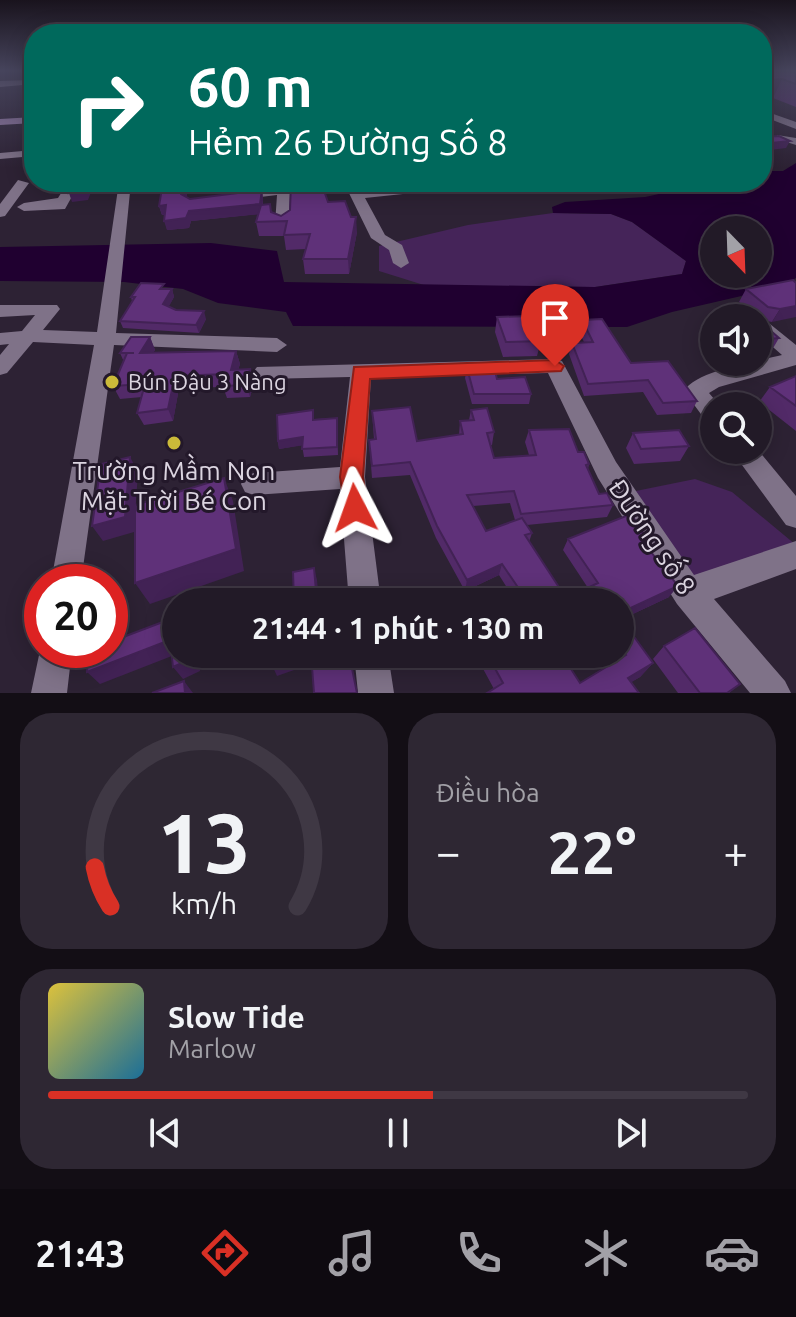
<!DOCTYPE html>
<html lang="vi">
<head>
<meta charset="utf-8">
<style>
	body { margin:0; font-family:Ubuntu,sans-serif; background:#2e2733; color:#f1f3f6; height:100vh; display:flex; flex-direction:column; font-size:30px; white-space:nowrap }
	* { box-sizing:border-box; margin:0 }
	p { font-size:26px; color:#a2a1a7 }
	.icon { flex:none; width:44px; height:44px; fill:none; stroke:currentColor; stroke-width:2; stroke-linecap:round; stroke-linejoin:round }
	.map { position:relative; height:693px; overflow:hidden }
	.details { display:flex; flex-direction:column; gap:20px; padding:20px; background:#130e15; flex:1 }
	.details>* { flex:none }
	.banner { position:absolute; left:24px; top:24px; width:748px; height:168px; border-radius:32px; box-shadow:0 4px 20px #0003,0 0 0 2px #3f3844; background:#00695c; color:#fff; overflow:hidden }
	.needle { width:52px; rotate:157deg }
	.fabs { position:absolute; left:700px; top:216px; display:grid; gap:16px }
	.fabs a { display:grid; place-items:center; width:72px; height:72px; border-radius:50%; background:#221a27; box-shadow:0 4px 20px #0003,0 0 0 2px #3f3844; font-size:40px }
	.speed { position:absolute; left:24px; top:564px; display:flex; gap:16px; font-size:40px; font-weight:700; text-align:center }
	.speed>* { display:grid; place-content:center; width:104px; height:104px; border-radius:50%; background:#221a27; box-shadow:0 4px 20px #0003,0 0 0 2px #3f3844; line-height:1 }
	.speed .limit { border:12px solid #d22; background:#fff; color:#111 }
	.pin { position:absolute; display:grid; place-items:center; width:68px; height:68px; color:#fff; margin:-82px -34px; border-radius:50% 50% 50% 0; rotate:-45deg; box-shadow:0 0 8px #0007 }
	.pin .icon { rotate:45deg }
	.me { position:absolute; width:88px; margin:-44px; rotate:356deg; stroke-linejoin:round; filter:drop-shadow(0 0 6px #0008) }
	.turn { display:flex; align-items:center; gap:28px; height:168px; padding:0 32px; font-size:36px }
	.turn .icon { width:104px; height:104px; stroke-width:2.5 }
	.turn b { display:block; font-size:56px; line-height:68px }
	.big { font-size:60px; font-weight:700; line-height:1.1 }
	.details .tile { flex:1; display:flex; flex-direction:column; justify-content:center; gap:12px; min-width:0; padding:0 28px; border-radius:32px; background:#2e2733 }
	.details .dial { align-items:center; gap:0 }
	.dial svg { height:208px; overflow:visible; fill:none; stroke:#3f3844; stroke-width:7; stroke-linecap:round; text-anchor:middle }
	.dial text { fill:#f1f3f6; stroke:none }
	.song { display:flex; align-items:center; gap:24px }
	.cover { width:96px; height:96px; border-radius:12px; background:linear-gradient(135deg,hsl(50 70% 55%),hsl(200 70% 35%)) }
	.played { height:8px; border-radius:4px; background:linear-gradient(90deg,#d93025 55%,#3f3844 55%) }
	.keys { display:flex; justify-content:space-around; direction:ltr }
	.heat { display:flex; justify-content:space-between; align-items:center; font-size:44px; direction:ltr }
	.details .tiles { flex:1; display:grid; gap:20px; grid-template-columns:1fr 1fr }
	.tile:last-child { grid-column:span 2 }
	.trip { position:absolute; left:162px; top:588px; width:472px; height:80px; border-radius:40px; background:#221a27; box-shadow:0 4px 20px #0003,0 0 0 2px #3f3844; font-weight:700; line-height:80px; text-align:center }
	.menu { display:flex; height:128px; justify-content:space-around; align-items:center; background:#0e0a10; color:#a2a1a7 }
	.menu .icon { width:56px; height:56px }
	.menu .active { color:#d93025 }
	.menu b { font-size:36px; color:#f1f3f6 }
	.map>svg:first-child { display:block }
</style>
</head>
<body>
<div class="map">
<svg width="796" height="693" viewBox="0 0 796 693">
	<rect width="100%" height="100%" fill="#2d2234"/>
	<path fill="#452459" d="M553,213L611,214L632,222L686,261L682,274L595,287L427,286L379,271V246L468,225Z
		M695,479L732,492L796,545L688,589L626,493Z"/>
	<path fill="#200030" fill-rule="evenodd" d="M796,163V278L780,287L672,312L627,327L293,326L286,312L218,303L183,289L124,282L0,281V247L211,243L277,251L284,282L595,287L682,274L686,261L632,222L611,214L553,213L552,207L565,202L645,197L715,182H762V171H783ZM714,230H758V274H714Z"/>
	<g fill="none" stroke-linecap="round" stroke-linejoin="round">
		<path fill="#7f7288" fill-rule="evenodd" d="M34,80V84L0,87V81Z
			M762,110L796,122V129L762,116Z
			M777,135L796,138V145L777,139Z
			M34,150V156L0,159V153Z
			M18,180L29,183L5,216L0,217V204Z
			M68,182H80L65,209L24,211L17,207L24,203L58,198Z
			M119,182H131L116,333L277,338L287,345L277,352L114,345L81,582H51L94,345L33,342L7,373L0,375V355L9,344L0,345V333L22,331L35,315L0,317V305H57L60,309L43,330L97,332Z
			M325,182H357L361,191L441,182L447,186L441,190L365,198L385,235L402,245L409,263L401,268L393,263L389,250L371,238L346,187L290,194L289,224L282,228L275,224L277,195L235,200L228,196L235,192Z
			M532,182L526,186L474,190L468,186L476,182Z
			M763,322L770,324L796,345V365L719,387L709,393L720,406H714V424L706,421L684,391C697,370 759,361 782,355L758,334V323Z
			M555,359L562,361L616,462L694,575L796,541V569L714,599L785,681L791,693H750L677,604L598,478L548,373L371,377L365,477L381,602H349L340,489L254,495L245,492L241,484L245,476L254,473L340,467L350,377L264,379L257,377L253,372L257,367Z
			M731,450H758L796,496V528L786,525Z
			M42,641V650H72L67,693H31Z
			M354,654H388L394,693H358Z"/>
		<path fill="#987da9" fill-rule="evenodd" d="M34,117V123L0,125V119Z"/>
	</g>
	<path fill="#522a68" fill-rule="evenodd" d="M762,71H796V107L773,98L762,100Z
		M152,182H186L187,196L186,197L190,199L262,190L263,200V205L271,212L281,216L290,210L291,183L268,185V182H321L328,202L357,232L349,274H305L303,259L306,249L286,250L284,236H259L256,222L258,214L191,221L189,228L167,230L165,215H162L159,206L163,184L153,185Z
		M633,182H697L643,189Z
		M796,283L772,322L762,320L763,324L779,338L772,350L762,351L758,357L759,318L739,302L746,289Z
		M166,289H172L174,297L168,307L206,319L199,333L123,328L120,321L132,301L131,297Z
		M497,317L541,341L537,356L503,357L495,332Z
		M582,320L631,363L697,401L691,413L657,415L643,392L584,396L569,354L572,343L584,342L579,332Z
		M150,337L155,350L153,353L236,351L240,364L238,370L250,369L254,382L250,397L227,398L223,387L179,388L173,421L144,425L137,413L142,397L120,399L113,386L124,362L120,353Z
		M467,368L531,394L529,404H472L465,378Z
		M796,376V431L759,402L770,387Z
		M471,410L494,432L492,445H490L494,458L529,455L525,442L529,430L578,452L589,464L588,469L599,494L613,505L607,517L527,525L532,533L529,542L566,598L588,588L563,550L568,539L654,550L652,553L669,597L620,620V602H516L499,575L465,591L436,538L410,475L372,478L369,440L374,439L372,411L417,441L459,435L460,421L469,420ZM510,503L515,520L486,531L473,506Z
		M337,418L338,455L304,457L302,445L279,449L278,441L314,419Z
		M633,433L689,446L680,461L634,464L626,448Z
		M620,631L653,663L640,677L631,682L494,689L475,654H576L568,664L580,683L612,664L605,654H620Z
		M664,646L740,684L729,693H678L653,659Z"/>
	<path fill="#422255" d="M782,79L773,98L762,100V81Z
		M790,141L786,148L762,151V144Z
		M88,182H95L88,200L72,202L69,193Z
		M152,182H167V183L153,185Z
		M184,182H186L187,196L182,200L180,191Z
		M220,182H266L265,186L222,191Z
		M268,182H305L268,185Z
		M650,182H697L643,189L645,183Z
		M262,190L263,200L262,214L191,221L189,228L167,230L164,221L189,211Z
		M166,205L169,214L162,215L159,206Z
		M356,217L357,232L349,274L348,259Z
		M172,289L174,297L166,312L163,304Z
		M796,306V317L772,322L780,309Z
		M204,311L206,319L199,333L196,325Z
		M150,337L155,350L145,366L140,353Z
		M766,345L758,357V347Z
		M236,351L240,364L234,382L231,370Z
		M250,369L254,382L250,397L246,385Z
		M175,376L179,388L173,421L168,409Z
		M303,437L305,445L279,449L278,441Z
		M130,457L138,472L134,532L103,541L92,526Z
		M224,478L233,501L244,571L150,604L135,583Z
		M502,564L499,575L465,591L467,580Z
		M314,568L317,580L319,602H317Z
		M678,586L669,597L620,620V615L622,612Z
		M170,640L177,654L100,684L87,672Z
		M190,654H198L200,671L183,679L173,667Z
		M305,654H312L314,663L277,676L272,665Z
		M570,654H576L570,663L556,671L564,658Z
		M653,663L640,677L617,691L628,678Z
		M184,681L193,693H185Z"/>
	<path fill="#5f3179" stroke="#422255" stroke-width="2" d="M762,71H787L796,73V84L782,79L762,81Z
		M762,130L763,137L779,136L790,141L762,144Z
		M75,182H88L84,191L69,193Z
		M163,182H184L185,187L180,191L181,194L190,199L262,190L260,204L189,211L186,218L164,221L166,205L159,206Z
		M300,182H321L328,202L345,201L351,217H356L348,259H303L310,234L284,235L287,221L256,222L261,205L270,204L271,212L281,216L290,210L291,183Z
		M793,280L796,283V306L780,309L768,307L746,289Z
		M141,283L164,284L160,289H172L163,304L176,310L204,311L196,325L120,321L135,297H131Z
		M530,316L541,341L506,342L497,317Z
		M762,318L763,324L779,338L759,340L766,345L758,347V319Z
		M602,319L631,363L668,361L697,401L663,403L648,380L588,384L572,343L593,342L582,320Z
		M131,337H150L140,353L236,351L231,370L250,369L246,385L223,386L226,374L175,376L168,409L137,413L145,384L113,386L127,353H134H120Z
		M494,367L497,379L525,377L531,394H474L467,368Z
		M796,376V406L770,387Z
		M410,407L417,441L463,434L460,421L474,420L471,410L487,408L494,432L487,433L494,458L536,455L529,430L569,429L578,452H584L589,464L586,465L599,494L607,493L613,505L521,514L514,491L467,495L486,531L522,518L532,533L525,535L566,598L598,583L568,539L631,514L654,550L651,552L678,586L622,612L620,608V602H528L502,564L467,580L437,526L410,462L372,466L369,440L376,439L372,411Z
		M313,410V420L337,418V447L302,449L303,437L278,441L277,415Z
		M679,430L689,446L641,449L633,433Z
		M130,457L125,517L92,526L101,464Z
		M224,478L236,549L135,583V505Z
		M314,568L317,602H294L293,572Z
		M484,588L492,602L458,601Z
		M176,605V654H190L191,659L173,667L170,640L87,672L88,651L110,650V642L168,620L167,608Z
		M627,627L653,663L628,678L639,693H487L503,683L487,654H570L564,658L580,683L626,655L620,646V631Z
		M695,628L740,684L727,693H700L664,646Z
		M271,654H305L272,665Z
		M311,654H349L357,693H314Z
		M184,681L185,693H152Z"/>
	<linearGradient id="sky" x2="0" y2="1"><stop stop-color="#19131d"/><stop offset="0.42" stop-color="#46445c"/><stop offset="1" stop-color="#46445c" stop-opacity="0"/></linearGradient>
	<rect width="796" height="168" fill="url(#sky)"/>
	<path fill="#d93025" stroke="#8d1f18" stroke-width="2" d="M555,360L564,366L561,371L370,379L363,477L368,508L364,516L355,519L346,516L340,477L354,367Z"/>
	<g fill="#cbba39" stroke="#23182a" stroke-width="3">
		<circle cx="112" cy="382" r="8"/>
		<circle cx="174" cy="443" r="8"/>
	</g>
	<g text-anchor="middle" stroke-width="6" stroke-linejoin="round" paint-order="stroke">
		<g font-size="22" fill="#dbd4e0" stroke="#23182a" text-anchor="start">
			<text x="128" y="390">Bún Đậu 3 Nàng</text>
		</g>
		<g font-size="26" fill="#dbd4e0" stroke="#23182a">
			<text x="174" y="480">Trường Mầm Non<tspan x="174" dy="30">Mặt Trời Bé Con</tspan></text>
		</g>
		<g font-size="26" fill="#dbd4e0" stroke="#23182a">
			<text transform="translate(652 537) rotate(56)" y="9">Đường số 8</text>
		</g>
	</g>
</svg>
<div class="fabs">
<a><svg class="needle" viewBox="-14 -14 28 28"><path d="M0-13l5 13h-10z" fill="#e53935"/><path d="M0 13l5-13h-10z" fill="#a2a1a7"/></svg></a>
<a><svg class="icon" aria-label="sound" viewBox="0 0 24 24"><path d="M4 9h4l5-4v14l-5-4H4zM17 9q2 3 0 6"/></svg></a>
<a><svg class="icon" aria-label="search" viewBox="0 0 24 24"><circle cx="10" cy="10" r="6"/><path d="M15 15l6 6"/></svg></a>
</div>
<div class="speed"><div class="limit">20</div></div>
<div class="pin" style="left:555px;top:366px;background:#d93025"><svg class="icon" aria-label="arrive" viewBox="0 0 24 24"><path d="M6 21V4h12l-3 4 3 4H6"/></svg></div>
<svg class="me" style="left:355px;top:508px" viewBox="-20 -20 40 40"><path d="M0-17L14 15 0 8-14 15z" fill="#d93025" stroke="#fff" stroke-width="4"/></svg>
<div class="trip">21:44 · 1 phút · 130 m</div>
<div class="banner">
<div class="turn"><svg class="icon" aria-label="right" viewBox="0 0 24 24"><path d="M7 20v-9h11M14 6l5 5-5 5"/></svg><div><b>60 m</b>Hẻm 26 Đường Số 8</div></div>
</div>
</div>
<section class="details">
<div class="tiles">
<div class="tile dial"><svg viewBox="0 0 100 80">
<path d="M14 69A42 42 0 1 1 86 69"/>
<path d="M14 69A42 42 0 0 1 8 54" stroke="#d93025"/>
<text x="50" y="56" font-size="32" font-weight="700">13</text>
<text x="50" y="72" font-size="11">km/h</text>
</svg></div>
<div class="tile"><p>Điều hòa</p>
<div class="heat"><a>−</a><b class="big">22°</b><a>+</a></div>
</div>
<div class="tile">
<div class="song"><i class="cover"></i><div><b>Slow Tide</b><p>Marlow</p></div></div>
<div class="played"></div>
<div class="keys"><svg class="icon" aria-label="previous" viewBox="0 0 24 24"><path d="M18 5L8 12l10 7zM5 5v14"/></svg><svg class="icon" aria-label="pause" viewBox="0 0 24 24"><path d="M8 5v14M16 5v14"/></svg><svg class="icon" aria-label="next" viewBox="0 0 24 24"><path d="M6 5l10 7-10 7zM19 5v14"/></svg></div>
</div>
</div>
</section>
<nav class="menu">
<b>21:43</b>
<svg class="icon active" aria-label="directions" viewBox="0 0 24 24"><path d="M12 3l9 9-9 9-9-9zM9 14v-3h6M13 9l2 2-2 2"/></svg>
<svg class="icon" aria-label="music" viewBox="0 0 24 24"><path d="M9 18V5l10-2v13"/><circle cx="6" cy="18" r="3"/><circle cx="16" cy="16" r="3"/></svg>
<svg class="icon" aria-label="phone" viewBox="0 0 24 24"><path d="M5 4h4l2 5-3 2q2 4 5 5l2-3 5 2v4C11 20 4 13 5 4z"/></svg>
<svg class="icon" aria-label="climate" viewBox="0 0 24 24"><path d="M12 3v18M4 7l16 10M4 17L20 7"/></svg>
<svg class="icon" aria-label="car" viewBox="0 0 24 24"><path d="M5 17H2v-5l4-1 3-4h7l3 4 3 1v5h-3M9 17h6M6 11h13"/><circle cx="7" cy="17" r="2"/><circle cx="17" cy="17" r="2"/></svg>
</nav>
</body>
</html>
